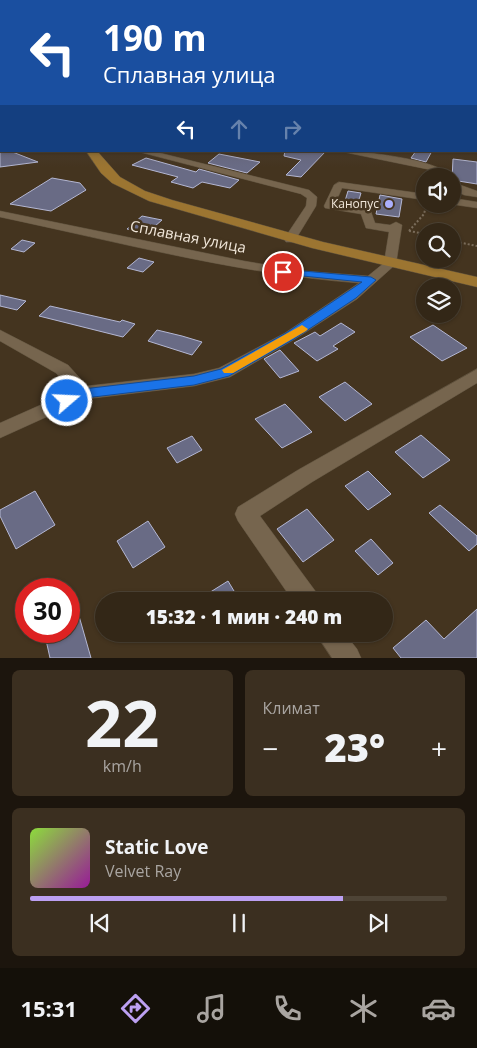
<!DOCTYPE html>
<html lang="ru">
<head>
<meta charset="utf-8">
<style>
	body { margin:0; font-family:"Open Sans",sans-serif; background:#3b2f20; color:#f1f3f6; height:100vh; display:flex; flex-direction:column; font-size:19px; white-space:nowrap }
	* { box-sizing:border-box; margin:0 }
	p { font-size:16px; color:#a9a5a1 }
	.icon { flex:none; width:28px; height:28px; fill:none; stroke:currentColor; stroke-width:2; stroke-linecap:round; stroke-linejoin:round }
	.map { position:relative; height:658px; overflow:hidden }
	.sheet { display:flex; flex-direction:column; gap:12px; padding:12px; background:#1c150d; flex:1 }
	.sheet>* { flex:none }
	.top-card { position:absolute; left:0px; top:0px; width:478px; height:152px; box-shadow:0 1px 4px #0004,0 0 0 1px #4e4436; background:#1a4fa0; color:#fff; overflow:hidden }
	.tools { position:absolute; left:416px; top:168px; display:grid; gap:10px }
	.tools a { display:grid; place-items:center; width:45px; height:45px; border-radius:50%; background:#332717; box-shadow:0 1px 4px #0004,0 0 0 1px #4e4436; font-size:25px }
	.speed { position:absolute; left:15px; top:578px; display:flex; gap:10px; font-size:25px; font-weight:700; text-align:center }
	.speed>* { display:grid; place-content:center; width:65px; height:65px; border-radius:50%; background:#332717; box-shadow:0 1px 4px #0004,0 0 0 1px #4e4436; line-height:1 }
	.speed .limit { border:8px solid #d22; background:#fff; color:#111 }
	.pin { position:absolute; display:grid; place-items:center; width:42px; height:42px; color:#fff; margin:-21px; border:2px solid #fff; border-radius:50%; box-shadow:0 1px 5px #0007 }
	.me { position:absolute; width:55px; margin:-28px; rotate:71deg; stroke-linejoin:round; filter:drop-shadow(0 0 4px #0008) }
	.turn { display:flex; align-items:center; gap:18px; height:105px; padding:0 20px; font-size:22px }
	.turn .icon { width:65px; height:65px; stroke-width:2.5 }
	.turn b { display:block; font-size:35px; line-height:42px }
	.lanes { display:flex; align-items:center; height:48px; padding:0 20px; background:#0003; justify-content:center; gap:25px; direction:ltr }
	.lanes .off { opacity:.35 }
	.big { font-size:38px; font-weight:800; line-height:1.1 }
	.sheet .widget { flex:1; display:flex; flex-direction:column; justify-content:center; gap:8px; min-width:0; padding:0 18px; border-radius:8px; background:#3b2f20 }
	.sheet .dial { align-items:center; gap:0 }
	.dial b { font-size:65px; line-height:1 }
	.song { display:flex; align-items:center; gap:15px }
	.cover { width:60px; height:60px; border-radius:8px; background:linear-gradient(135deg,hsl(90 70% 55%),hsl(300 70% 35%)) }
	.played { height:5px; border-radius:2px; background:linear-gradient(90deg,#bca0f2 75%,#4e4436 75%) }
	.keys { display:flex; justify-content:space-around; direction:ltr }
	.heat { display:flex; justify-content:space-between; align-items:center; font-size:28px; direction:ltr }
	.sheet .tiles { flex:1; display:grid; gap:12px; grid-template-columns:1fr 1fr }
	.widget:last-child { grid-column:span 2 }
	.trip { position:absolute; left:95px; top:592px; width:298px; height:50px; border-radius:25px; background:#332717; box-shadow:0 1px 4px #0004,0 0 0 1px #4e4436; font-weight:800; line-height:50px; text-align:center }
	.menu { display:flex; height:80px; justify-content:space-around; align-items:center; background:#141009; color:#a9a5a1 }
	.menu .icon { width:35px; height:35px }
	.menu .on { color:#bca0f2 }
	.menu b { font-size:22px; color:#f1f3f6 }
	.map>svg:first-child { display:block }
</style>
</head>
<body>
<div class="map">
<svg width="477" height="658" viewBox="0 0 477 658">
	<rect width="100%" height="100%" fill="#44341f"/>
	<path fill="#696b85" stroke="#b4b7d3" d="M0,151H10L38,162L0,167Z
		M285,151H326L301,177L286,175L301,160L284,156Z
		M416,151H432L426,162L411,158Z
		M219,154L260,162L247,173L208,163Z
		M146,158L196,172L199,169L239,180L230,188L202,182L193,188L171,182L178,177L132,165Z
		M453,159L477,162V184L452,180Z
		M52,178L80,183L86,190L51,211L10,204Z
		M348,191L361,193L358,203L345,201Z
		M380,195L402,199L399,217L376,214Z
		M142,216L162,220L147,233L127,229Z
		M22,240L35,243L24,252L11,249Z
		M139,258L154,262L143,272L127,268Z
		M0,295L26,301L17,310L0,306Z
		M50,306L120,322L122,320L135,324L123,337L39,316Z
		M341,323L355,332L333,346L338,349L317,361L294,343L315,332L320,336Z
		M433,325L467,348L442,361L410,337Z
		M157,330L182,336L202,342L192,355L148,341Z
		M280,350L299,371L280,378L264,359Z
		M345,382L372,404L345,421L319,397Z
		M285,404L312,432L282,448L255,419Z
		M421,435L450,460L423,478L395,452Z
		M192,436L202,450L177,463L167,448Z
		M368,471L391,494L368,510L345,486Z
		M35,491L55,525L16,549L0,516V510Z
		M440,505L477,536V544L469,551L429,513Z
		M307,509L334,540L303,562L277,529Z
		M148,521L165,547L133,568L117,541Z
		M371,539L393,563L378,575L355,551Z
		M228,581L240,601H196Z
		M477,609V658H401L393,648L426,620L444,639Z
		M79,616L91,658H50L44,631H69V621Z"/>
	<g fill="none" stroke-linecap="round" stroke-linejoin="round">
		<g stroke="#5e513d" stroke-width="1">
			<path id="minor" d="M0,115H1V119H0Z
				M0,137L1,138V143H0Z
				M136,151H152L309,190L317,197L316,206L294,242H286L284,239L306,206L307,198L301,194Z
				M339,151C363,151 436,159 452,176H441L431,170Z
				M339,182L425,194V200L342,188L335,204L370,209L375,223L390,225L396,222L402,225L396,264L357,299L295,339L230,377L194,386L86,399L0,438V423L72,391L56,373L0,341V330L68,365L87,386L194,374L219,368L285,333L359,283C238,274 119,242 0,217V211L244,261L303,271L368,276L384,263L389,232L366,228L361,214L325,208L324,206L334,185Z
				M452,182L477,191V197L464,195L452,189Z
				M452,198L477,202V208L450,204H452Z
				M477,369V383L312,482L260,516L316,592L319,601H293L238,521L235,514L238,507L298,470Z
				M316,634H345L357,649L361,658H332Z"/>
		</g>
		<g stroke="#5e513d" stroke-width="1">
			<path id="major" d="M0,99L1,100V106L0,105Z
				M86,151H97L120,177L145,191L172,200L323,242L477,277V287L312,248L149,201L112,183L101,173Z"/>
		</g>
		<path stroke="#7a6c5a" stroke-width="2" stroke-dasharray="2 2" stroke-linecap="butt" d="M409,231L424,214L426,206
			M409,231L425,234
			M452,241L477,246"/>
		<use href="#minor" fill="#76654e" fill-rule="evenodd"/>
		<use href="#major" fill="#9c7531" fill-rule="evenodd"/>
	</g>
	<linearGradient id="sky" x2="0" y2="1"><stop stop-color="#251d11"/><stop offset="0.45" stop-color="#56504d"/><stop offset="1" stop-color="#56504d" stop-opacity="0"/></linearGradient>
	<rect width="477" height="167" fill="url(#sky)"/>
	<path fill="#1a73e8" stroke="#114b97" d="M280,269L371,277L376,280L356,298L294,339L229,376L194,385L85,398L67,405L62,404L60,401L62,397L83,389L194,376L221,369L286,333L362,282L283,274L278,272Z"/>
	<path fill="#f59e0b" d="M302,325L308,329L306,331L233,373H224L222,370Z"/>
	<circle fill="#abaffb" stroke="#44341f" stroke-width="2" cx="389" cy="204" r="5"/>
	<g text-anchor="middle" stroke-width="5" stroke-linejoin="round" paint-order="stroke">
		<g font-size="12" fill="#f1e7da" stroke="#44341f" text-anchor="end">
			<text x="379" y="208">Канопус</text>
		</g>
		<g font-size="15" fill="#f1e7da" stroke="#44341f">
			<text transform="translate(188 237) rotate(11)" y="5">Сплавная улица</text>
		</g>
	</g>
</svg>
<div class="tools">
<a><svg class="icon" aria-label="sound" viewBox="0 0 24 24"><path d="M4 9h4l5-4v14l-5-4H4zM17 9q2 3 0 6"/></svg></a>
<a><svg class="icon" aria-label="search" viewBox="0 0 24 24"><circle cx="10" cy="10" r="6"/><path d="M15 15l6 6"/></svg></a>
<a><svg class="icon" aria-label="layers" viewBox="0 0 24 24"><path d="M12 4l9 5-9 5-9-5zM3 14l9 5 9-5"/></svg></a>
</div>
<div class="speed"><div class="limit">30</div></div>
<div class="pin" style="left:283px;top:272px;background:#d93025"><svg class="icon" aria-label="arrive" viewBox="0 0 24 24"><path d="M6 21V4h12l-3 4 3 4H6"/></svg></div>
<svg class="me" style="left:67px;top:401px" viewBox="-20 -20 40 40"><circle r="17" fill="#1a73e8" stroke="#fff" stroke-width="3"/><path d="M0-11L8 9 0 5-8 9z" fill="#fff"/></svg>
<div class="trip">15:32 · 1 мин · 240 m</div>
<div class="top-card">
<div class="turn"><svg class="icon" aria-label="left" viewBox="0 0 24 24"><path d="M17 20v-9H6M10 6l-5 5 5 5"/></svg><div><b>190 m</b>Сплавная улица</div></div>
<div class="lanes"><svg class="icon" aria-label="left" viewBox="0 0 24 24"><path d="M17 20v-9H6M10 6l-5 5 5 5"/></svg><svg class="icon off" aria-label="ahead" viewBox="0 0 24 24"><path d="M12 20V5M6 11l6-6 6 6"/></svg><svg class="icon off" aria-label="right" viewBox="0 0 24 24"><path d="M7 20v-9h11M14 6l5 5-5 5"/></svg></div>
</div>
</div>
<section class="sheet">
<div class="tiles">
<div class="widget dial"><b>22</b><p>km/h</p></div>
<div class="widget"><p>Климат</p>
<div class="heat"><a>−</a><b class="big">23°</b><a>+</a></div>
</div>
<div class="widget">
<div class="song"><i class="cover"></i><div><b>Static Love</b><p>Velvet Ray</p></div></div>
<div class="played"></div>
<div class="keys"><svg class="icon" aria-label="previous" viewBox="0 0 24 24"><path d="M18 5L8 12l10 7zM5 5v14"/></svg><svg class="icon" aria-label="pause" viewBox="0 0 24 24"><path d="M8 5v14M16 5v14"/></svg><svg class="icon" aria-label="next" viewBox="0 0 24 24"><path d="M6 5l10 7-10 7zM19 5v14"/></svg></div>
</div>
</div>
</section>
<nav class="menu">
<b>15:31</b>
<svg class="icon on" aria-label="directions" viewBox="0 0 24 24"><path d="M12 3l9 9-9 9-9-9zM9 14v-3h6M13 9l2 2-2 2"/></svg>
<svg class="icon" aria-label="music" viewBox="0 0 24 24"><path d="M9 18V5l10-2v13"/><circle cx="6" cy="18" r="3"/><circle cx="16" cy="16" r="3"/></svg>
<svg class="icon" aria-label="phone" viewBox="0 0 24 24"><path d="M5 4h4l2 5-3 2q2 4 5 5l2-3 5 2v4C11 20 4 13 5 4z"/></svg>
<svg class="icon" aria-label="climate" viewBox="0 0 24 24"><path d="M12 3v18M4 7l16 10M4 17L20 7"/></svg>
<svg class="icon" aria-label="car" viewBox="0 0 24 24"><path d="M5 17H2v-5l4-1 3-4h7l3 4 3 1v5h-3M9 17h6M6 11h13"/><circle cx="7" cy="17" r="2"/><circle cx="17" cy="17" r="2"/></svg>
</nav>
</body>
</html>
